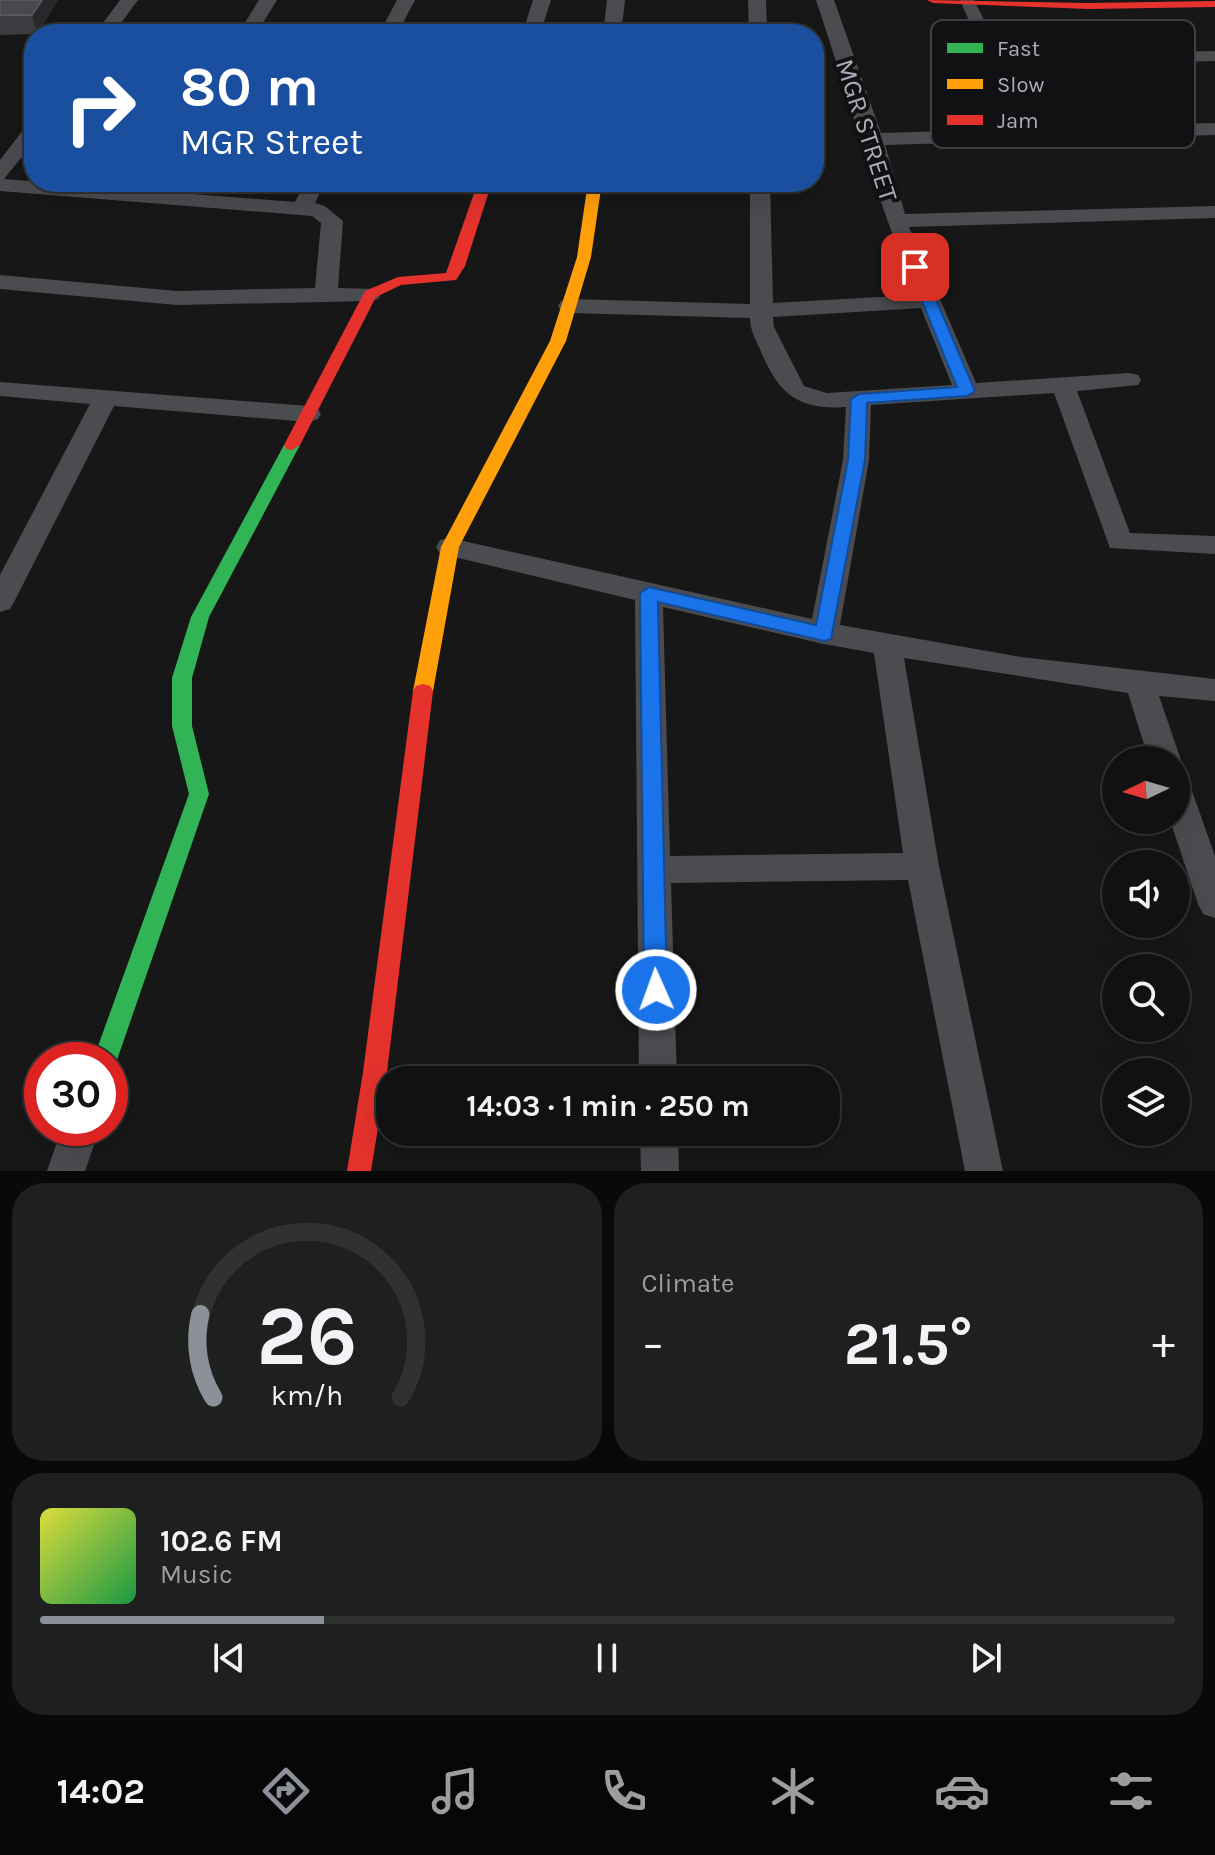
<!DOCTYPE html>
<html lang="en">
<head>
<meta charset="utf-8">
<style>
	body { margin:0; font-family:Karla,sans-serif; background:#1e1f1f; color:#f1f3f6; height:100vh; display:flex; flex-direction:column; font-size:30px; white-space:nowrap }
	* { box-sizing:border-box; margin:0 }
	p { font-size:26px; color:#9c9d9f }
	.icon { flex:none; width:44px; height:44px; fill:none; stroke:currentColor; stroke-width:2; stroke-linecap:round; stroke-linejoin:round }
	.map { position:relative; height:1171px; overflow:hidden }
	.details { display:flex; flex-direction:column; gap:12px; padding:12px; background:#090909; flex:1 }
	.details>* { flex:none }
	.banner { position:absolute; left:24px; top:24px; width:800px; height:168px; border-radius:32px; box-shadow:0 8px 32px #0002,0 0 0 2px #303131; background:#1a4fa0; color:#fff; overflow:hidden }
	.needle { width:52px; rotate:265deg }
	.buttons { position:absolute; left:1102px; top:746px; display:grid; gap:16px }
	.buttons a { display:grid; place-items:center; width:88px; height:88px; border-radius:50%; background:#111; box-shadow:0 8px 32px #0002,0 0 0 2px #303131; font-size:40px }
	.speed { position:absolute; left:24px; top:1042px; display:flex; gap:16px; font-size:40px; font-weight:700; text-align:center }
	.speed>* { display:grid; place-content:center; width:104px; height:104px; border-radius:50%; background:#111; box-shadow:0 8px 32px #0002,0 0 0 2px #303131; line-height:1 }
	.speed .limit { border:12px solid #d22; background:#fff; color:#111 }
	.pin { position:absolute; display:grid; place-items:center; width:68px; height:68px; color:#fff; margin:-34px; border-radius:16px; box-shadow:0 4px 12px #0006 }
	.me { position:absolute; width:88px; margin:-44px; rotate:358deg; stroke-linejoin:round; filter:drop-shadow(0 0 6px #0008) }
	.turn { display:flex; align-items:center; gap:28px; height:168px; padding:0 24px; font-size:36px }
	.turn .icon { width:104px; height:104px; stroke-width:2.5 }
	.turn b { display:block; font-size:56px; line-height:68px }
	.big { font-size:60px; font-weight:700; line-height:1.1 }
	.details .tile { flex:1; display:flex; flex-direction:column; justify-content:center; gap:12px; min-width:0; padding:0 28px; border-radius:32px; background:#1e1f1f }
	.details .dial { align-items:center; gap:0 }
	.dial svg { height:208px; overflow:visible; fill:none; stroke:#303131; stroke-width:7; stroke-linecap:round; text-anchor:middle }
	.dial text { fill:#f1f3f6; stroke:none }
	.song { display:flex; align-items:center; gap:24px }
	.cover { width:96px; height:96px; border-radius:12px; background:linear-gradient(135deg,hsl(60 70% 55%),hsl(140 70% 35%)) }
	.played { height:8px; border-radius:4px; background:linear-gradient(90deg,#8c9099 25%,#303131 25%) }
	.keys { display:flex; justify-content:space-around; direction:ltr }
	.heat { display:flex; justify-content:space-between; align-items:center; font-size:44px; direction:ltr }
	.details .tiles { flex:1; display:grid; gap:12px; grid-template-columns:1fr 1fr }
	.tile:last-child { grid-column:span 2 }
	.trip { position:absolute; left:376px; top:1066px; width:464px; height:80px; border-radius:32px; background:#111; box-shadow:0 8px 32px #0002,0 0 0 2px #303131; font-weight:700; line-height:80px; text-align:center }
	.tabs { display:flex; height:128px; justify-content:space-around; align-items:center; background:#070707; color:#9c9d9f }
	.tabs .icon { width:56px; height:56px }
	.tabs .current { color:#8c9099 }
	.tabs b { font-size:36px; color:#f1f3f6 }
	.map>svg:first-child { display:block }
</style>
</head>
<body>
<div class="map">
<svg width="1215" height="1171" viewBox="0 0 1215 1171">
	<rect width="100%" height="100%" fill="#171717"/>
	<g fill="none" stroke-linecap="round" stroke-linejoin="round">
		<path fill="#4b4c50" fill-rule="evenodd" d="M120,0H138L113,34H95Z
			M259,0H277L256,34H238Z
			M397,0H415L397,34H379Z
			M533,0H551L540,34H522Z
			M607,0H625L621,34H603Z
			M748,0H766L767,34H749Z
			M816,0H834L881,133L1017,129L960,0H974L1002,56L1215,51V61L1007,67L1037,128L1215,123V135L885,145L905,214L1215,206V218L909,227L976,383L1129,373L1138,375L1141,380L1138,385L1077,391L1130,533L1215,536V554L1110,548L1054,393L871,405L869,460L840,625L1021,657L1215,679V701L1159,696L1181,760L1176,769V760H1149L1128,693L904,658L939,866L1003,1171H965L908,880L671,883L677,1080H639L635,600L450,556L440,554L436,547L440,540L450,538L812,619L843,460L846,407C800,410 780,396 762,354C757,342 750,331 750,318L569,313L561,311L558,306L561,301L569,299L750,304V182H770L773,303L916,295C876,199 849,98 816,0ZM921,308L952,385L827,393L804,386L774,327L773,317ZM663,607L824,644L874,653L903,853L670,856Z
			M34,123V142L4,179L295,202L305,182H325L315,203L325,206L343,221L338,288L378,289L381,294L378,299L370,301L177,305L0,289V275L177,291L315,288L321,223L312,216L0,191V160L27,125Z
			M0,382L309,406L318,409L321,414L318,419L309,422L114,406L14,602L10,609L0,612V575L90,404L0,396Z
			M1176,778L1187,782L1192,791L1215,856V918L1203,914L1198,904L1170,820H1176Z
			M62,1128H100L85,1171H47Z
			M640,1132H678L679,1171H641Z"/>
		<path fill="#30b455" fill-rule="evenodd" d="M292,440L300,445L209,617L192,678V726L209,794L117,1060L110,1069V1060H93L189,794L172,726V678L191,617L284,445Z"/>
		<path fill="#ff9f0a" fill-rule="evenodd" d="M588,182H602L591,257L566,341L459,547L433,691L430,696H416L413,691L441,547L550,341L577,257Z"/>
		<path fill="#e5322d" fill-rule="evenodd" d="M927,0L1089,3L1215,1V7L1089,9L933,3Z
			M478,182H492L465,266L456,280L401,285L376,297L300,445L292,450L286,449L284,445L365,291L398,277L446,273Z
			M423,684L430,686L433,691L387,1072L371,1171H347L363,1072L413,691L416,686Z"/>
	</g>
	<path fill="#3c3d40" d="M0,0H58L37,34L0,35Z"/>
	<path fill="#28292a" d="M42,0H58L37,34L32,15Z"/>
	<path fill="#48494d" stroke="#57595e" stroke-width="2" d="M0,0H42L32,15H0Z"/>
	<path fill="#1a73e8" stroke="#114b97" stroke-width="2" d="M915,262L922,267L975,391L967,396L867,403L865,460L831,639L824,641L658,602L667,990L664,997L656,1000L647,997L644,990L640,593L649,587L816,625L848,460L851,399L859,394L957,387L908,267Z"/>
	<g text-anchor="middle" stroke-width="8" stroke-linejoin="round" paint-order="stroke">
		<g font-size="26" fill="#a8adb8" stroke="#111113">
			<text transform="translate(867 130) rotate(72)" y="9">MGR STREET</text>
		</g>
	</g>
	<rect x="931" y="20" width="264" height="128" rx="12" fill="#111113" stroke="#3e4045" stroke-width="2"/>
	<rect x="947" y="43" width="36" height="10" fill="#30b455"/>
	<rect x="947" y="79" width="36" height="10" fill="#ff9f0a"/>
	<rect x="947" y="115" width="36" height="10" fill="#e5322d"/>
	<g font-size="22" fill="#a8adb8">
		<text x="997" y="56">Fast</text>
		<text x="997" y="92">Slow</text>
		<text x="997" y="128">Jam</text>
	</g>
</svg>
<div class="buttons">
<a><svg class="needle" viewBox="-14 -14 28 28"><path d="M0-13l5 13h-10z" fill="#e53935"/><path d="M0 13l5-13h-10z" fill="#9c9d9f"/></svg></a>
<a><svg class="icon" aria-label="sound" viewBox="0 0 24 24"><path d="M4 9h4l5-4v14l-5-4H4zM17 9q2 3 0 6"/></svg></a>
<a><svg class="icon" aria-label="search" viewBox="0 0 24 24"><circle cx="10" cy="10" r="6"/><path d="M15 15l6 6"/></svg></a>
<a><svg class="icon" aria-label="layers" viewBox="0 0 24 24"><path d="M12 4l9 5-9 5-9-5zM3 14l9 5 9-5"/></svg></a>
</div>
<div class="speed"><div class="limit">30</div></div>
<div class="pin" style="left:915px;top:267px;background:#d93025"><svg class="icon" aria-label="arrive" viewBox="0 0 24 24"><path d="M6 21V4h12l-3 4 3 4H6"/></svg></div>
<svg class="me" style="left:656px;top:990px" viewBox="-20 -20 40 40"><circle r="17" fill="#1a73e8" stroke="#fff" stroke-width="3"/><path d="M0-11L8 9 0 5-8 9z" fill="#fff"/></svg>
<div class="trip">14:03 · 1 min · 250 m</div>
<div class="banner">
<div class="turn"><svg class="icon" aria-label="right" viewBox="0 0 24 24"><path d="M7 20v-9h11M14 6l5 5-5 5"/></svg><div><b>80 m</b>MGR Street</div></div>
</div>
</div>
<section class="details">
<div class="tiles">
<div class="tile dial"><svg viewBox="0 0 100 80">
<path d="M14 69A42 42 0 1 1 86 69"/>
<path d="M14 69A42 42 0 0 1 9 37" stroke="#8c9099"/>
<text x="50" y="56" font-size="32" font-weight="700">26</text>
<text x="50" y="72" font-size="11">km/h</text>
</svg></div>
<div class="tile"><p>Climate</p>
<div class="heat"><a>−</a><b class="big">21.5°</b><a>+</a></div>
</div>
<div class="tile">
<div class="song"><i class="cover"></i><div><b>102.6 FM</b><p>Music</p></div></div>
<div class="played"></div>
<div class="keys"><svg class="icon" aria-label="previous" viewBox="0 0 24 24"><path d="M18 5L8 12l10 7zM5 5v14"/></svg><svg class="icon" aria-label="pause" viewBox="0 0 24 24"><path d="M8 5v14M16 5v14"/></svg><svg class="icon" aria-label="next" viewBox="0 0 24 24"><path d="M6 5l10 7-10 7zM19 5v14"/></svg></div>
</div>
</div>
</section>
<nav class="tabs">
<b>14:02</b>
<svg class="icon current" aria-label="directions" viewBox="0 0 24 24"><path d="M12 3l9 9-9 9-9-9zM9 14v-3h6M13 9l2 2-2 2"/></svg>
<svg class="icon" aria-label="music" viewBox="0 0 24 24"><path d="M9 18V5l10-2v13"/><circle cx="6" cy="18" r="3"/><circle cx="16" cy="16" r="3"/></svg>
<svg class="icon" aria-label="phone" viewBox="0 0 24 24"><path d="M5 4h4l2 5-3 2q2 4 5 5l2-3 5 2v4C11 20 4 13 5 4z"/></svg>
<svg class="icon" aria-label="climate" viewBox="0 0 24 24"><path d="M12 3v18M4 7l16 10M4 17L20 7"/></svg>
<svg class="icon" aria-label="car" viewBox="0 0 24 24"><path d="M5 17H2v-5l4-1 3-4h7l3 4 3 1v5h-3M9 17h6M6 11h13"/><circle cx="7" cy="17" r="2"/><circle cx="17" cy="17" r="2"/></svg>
<svg class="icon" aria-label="filters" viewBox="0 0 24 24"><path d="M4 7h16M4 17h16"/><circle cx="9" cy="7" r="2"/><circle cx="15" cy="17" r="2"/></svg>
</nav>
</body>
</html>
